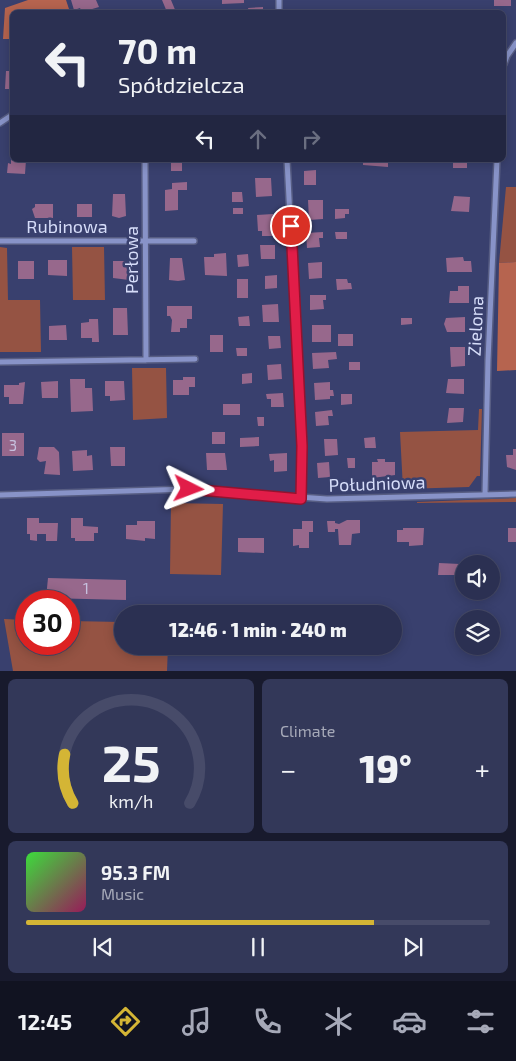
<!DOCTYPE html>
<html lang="en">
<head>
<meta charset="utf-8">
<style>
	body { margin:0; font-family:"Exo 2",sans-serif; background:#333859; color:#f1f3f6; height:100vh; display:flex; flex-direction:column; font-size:19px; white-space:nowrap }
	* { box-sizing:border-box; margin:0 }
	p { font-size:16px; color:#a6a9b8 }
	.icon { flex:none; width:28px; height:28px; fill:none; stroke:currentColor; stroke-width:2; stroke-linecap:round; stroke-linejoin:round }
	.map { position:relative; height:671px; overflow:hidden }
	.panel { display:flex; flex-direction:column; gap:8px; padding:8px; background:#181a2d; flex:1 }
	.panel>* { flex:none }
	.guide { position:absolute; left:10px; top:10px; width:496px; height:152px; border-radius:8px; box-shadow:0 2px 12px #0003,0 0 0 1px #474b69; background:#2b3052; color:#f1f3f6; overflow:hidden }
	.controls { position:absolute; left:455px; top:555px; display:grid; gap:10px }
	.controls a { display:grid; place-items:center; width:45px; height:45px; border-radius:50%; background:#2b3052; box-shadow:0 2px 12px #0003,0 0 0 1px #474b69; font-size:25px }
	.speed { position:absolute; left:15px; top:590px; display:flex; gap:10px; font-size:25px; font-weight:700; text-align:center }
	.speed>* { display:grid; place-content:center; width:65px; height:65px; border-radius:50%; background:#2b3052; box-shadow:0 2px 12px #0003,0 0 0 1px #474b69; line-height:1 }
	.speed .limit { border:8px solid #d22; background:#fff; color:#111 }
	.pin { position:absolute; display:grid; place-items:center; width:42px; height:42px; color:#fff; margin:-21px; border:2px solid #fff; border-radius:50%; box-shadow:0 1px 5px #0007 }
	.me { position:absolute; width:55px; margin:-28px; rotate:93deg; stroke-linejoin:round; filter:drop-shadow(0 0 4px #0008) }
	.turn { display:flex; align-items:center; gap:18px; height:105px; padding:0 25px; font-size:22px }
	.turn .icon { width:65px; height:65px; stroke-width:2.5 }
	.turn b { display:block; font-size:35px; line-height:42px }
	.lanes { display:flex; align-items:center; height:48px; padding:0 25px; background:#0003; justify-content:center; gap:25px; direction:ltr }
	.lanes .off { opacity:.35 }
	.big { font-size:38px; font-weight:800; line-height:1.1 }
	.panel .tile { flex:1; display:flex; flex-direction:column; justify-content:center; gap:8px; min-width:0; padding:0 18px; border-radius:8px; background:#333859 }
	.panel .dial { align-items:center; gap:0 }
	.dial svg { height:130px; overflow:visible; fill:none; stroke:#474b69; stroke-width:7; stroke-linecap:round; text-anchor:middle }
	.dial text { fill:#f1f3f6; stroke:none }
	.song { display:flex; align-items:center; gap:15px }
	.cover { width:60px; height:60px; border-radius:8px; background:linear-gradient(135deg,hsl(120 70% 55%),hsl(330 70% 35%)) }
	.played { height:5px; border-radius:2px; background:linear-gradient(90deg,#d4b535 75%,#474b69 75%) }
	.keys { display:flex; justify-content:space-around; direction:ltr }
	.heat { display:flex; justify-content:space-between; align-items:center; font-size:28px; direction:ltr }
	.panel .tiles { flex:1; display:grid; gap:8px; grid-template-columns:1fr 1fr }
	.tile:last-child { grid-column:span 2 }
	.trip { position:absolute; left:114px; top:605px; width:288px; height:50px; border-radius:25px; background:#2b3052; box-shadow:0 2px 12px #0003,0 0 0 1px #474b69; font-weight:800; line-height:50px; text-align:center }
	.tabs { display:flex; height:80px; justify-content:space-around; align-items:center; background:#111321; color:#a6a9b8 }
	.tabs .icon { width:35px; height:35px }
	.tabs .selected { color:#d4b535 }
	.tabs b { font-size:22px; color:#f1f3f6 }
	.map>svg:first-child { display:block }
</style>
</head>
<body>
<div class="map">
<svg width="516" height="671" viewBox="0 0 516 671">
	<rect width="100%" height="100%" fill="#39406e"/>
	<path fill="#955343" d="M506,187H516V262L499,263Z
		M0,247L7,248L8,300H40L41,352H0Z
		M72,247H104L105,300H73Z
		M132,368H166L167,418L133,420Z
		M479,409H482L480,476H477L469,487L403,489L400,432L478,430Z
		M516,498V502L417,503V502Z
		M171,503L223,504L221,575L170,574Z
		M4,619L26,620V644H69V621L122,622V646H168L167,671H13Z"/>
	<path fill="#b6644f" d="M28,0H66L70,12H12V39H3L5,8Z
		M516,262V370L497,371L499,263Z"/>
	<path fill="#97688c" d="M71,0H96L99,7L82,12L80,8L74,10Z
		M162,0H171L176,12H167Z
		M222,0H244V3L222,4Z
		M494,0H511V6H494Z
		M263,7V12H249L248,8Z
		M6,71H12V89H5Z
		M11,160H26L25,174L7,173L8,163L11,164Z
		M363,160H388V167L363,165Z
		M453,160H469V162H467V168H453Z
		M182,161V171H171V162Z
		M316,170V185H304V171Z
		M255,178H271L272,196L256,197Z
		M187,182V190H178V210L165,211V190L172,189V183Z
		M232,192H242L243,202H232Z
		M113,194H125L126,216L119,218L112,216Z
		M454,196L470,197L469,212L451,211Z
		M308,200H323V219L309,220Z
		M35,204H53V218H35L32,209L35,207Z
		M77,204H92V217H77Z
		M233,208H243V214H233Z
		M335,209H349V214H345V218L335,219Z
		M273,214L274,236H262V231H258L257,215Z
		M323,232V238H319L320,247L307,248L306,233Z
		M335,232H347V239H336Z
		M260,245H275V259H261Z
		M226,253L227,276L205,275L204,257H214V254Z
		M248,254L249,266L238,267L237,255Z
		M463,257L464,261H471L472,272H447L446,258Z
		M170,258H182L185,280L178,281L169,280Z
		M48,260H67V276L48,275Z
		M18,261H34V279H18Z
		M113,261H129V280L113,278Z
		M322,262V278L309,279L308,263Z
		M277,275V288L265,289V276Z
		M237,279H248V298H237Z
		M336,279H347L348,283H351L352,289L337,290Z
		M458,286H469V303H449L450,291H458Z
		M310,295H326V300H323L324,309L310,310Z
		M278,304L279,322H263L262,305Z
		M167,306H192V319H187V328H180V332H171L172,320L170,316H167Z
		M113,308H127L128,335H113Z
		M249,316L250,326H239L238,317Z
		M465,317V332H447L444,324L446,318Z
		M401,318H412V324L401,325Z
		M89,319H98L99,342H92V338H81V323L89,322Z
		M66,325L67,340H49V326Z
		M312,325H331V342H312Z
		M338,334H353V346H338Z
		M210,335H223V352H210Z
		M268,336H280L281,348L269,349Z
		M450,347H465V366L451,367Z
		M236,348H247V356H237Z
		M336,352L337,359L328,360L329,368L313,369L312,353Z
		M349,362H360V370H349Z
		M281,364L282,379L268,380L267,365Z
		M252,373V383L242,384V374Z
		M183,377H195V387H189V395H173V380H183Z
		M70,379H85V388H92L93,411L71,412Z
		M448,379H464V394L446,393Z
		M58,381V398H42L41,382Z
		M105,381H124L125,400L110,401V396H105Z
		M25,382L23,404H9V397H4V385H19V383Z
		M330,382V390H333L334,396H330V399L315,400L314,383Z
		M283,393L284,407H271V399H267L266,394Z
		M341,394H352V404L341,405Z
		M223,404H240V415H223Z
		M449,408H464L463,422L447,423Z
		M332,410L333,416H328L329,425L316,426L315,412Z
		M257,417H264V426H258Z
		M212,432H225V444H212Z
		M2,433H24V456H2Z
		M259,437V446L240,447V438Z
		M375,437L376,448H365L364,438Z
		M324,439H337L338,455L325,456Z
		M39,447H54L59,452L60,475L44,474L46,461L40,462L37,459Z
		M110,447H125V466H111Z
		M513,449H516V470L507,467L506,455H513Z
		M87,450V456L92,455L93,470L73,471L72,451Z
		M206,453H225L227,470H207Z
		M287,453V471L274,472V460L270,461L269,454Z
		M347,458H355V468H348Z
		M377,459H385V462H395V475L372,478V462H378Z
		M329,462L330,477L318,478L317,463Z
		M27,518H39V523H58L57,541H46V534H37V541L30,540V534H27Z
		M71,518H83V526L98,527V533H94V541H75V538H71Z
		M347,520H360V533L352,534L351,545H339L338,529H335V532H328L327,521H335V523L339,524Z
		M137,521H155V539L145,538V541L126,539V525H137Z
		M302,521H313V532H309V548H299V545L293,546V529H302Z
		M403,528H424L423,545L409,546V542H397V530H403Z
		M508,528H516V542H508Z
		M238,538H264V553L238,552Z
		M439,563L460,564V575H438Z
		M48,578L126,580V600L46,598Z"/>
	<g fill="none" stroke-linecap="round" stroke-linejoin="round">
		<g stroke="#575d83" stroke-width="8">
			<path id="street" d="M279,0V12
				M504,64L507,56L516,43
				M0,123L12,115
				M145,160L146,360
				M287,160L302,446L301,499
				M0,241H194
				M0,362L195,359
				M485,494L488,360L497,160
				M0,495L189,489L327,499L516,494"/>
		</g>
		<use href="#street" stroke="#8893c8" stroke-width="5"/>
	</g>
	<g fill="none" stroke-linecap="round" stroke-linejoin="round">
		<g stroke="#92132f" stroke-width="12">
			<path id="route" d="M189,489L301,499L302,446L291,226"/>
		</g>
		<use href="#route" stroke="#e11d48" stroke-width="9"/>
	</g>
	<g text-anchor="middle" stroke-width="5" stroke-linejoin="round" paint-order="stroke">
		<g font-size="15" fill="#c6c0de">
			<text x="13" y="451">3</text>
			<text x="86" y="594">1</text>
		</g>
		<g font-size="18" fill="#d6ddf9" stroke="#39406e">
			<text x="67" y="233">Rubinowa</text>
			<text transform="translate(132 260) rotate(-90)" y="6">Perłowa</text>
			<text transform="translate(476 326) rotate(-87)" y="6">Zielona</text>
			<text transform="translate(377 484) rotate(-2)" y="6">Południowa</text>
		</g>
	</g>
</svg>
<div class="controls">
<a><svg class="icon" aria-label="sound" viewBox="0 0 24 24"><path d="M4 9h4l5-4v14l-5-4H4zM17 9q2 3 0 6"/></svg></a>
<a><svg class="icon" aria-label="layers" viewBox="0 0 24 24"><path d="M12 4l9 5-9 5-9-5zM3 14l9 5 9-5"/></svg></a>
</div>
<div class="speed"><div class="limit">30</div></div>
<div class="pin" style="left:291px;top:226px;background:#d93025"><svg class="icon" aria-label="arrive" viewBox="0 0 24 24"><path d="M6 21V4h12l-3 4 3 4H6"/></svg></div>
<svg class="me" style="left:189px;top:489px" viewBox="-20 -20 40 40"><path d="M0-17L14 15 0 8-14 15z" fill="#e11d48" stroke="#fff" stroke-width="4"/></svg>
<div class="trip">12:46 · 1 min · 240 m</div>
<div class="guide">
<div class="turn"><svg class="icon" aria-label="left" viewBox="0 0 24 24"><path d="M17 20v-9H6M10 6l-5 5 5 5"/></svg><div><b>70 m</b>Spółdzielcza</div></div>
<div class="lanes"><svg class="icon" aria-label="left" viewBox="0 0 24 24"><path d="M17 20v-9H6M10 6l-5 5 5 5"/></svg><svg class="icon off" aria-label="ahead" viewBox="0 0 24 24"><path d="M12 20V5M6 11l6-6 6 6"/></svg><svg class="icon off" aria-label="right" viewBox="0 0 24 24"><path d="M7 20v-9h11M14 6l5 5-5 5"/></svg></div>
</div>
</div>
<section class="panel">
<div class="tiles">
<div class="tile dial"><svg viewBox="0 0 100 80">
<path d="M14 69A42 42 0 1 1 86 69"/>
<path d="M14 69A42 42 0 0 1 9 39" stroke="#d4b535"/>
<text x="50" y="56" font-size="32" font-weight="700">25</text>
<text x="50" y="72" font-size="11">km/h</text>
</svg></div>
<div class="tile"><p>Climate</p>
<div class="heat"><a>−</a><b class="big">19°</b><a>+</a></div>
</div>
<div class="tile">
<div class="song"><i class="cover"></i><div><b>95.3 FM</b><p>Music</p></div></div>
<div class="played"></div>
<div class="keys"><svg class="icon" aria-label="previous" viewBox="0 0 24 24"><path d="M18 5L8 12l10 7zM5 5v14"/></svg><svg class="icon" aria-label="pause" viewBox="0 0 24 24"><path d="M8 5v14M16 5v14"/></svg><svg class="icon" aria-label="next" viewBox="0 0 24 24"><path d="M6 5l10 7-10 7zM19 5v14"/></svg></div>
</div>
</div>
</section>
<nav class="tabs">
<b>12:45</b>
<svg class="icon selected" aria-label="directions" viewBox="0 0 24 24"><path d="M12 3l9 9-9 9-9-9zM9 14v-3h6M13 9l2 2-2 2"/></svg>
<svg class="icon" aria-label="music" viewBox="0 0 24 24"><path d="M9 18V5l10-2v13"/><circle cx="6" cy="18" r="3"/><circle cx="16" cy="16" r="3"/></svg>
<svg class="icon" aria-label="phone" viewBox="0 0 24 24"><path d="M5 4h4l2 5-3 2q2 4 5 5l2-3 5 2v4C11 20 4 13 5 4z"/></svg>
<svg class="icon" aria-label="climate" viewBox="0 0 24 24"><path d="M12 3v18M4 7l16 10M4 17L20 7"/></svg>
<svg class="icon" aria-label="car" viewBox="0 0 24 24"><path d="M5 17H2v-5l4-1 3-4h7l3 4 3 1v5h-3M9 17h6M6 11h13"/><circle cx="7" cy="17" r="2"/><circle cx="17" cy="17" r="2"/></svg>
<svg class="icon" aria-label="filters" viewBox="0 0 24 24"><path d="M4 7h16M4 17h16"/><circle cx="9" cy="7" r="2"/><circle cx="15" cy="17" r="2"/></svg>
</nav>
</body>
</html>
